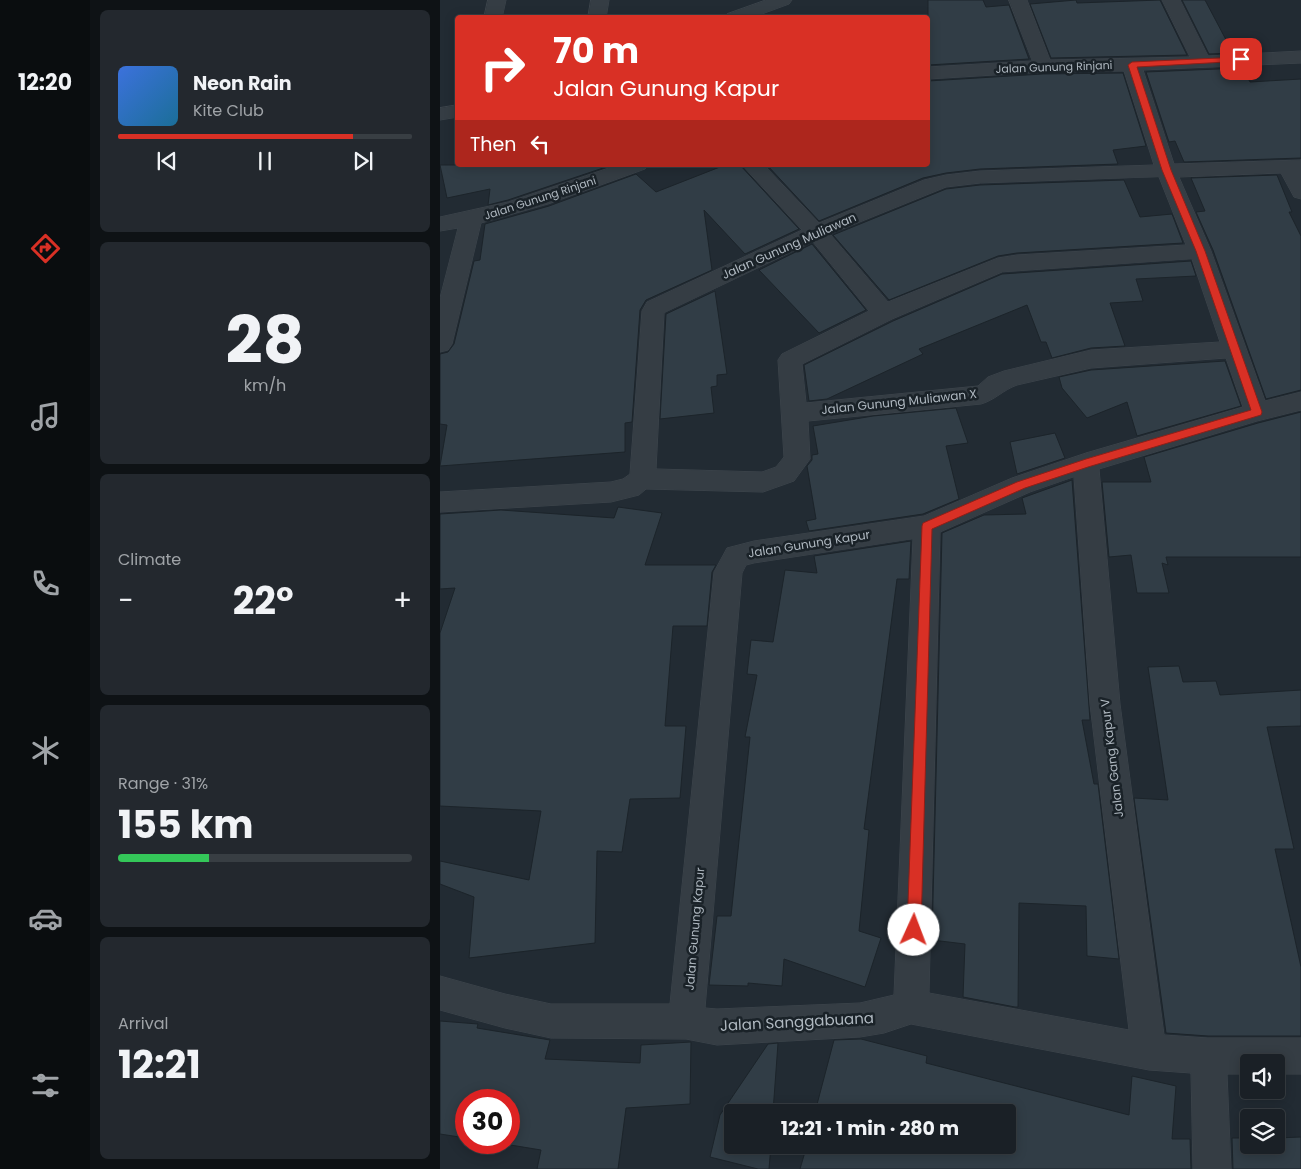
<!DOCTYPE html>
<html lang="en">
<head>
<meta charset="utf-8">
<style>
	body { margin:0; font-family:Poppins,sans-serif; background:#23282e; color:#f1f3f6; height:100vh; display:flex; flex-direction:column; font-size:19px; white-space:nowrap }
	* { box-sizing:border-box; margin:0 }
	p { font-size:16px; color:#9fa3a7 }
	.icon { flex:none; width:28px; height:28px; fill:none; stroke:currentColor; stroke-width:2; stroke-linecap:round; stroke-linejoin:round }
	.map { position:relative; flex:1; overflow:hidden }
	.details { display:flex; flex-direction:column; gap:10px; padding:10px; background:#0e1215; width:350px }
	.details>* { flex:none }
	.guide { position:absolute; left:15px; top:15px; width:475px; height:152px; border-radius:5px; box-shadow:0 2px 12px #0003,0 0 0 1px #383e43; background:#d93025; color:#fff; overflow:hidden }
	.buttons { position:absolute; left:800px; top:1054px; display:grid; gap:10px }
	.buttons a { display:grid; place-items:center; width:45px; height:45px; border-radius:5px; background:#1a2026; box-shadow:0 2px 12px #0003,0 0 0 1px #383e43; font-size:25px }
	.speed { position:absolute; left:15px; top:1089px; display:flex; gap:10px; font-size:25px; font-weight:700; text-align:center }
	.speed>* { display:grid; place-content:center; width:65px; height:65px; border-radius:50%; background:#1a2026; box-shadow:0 2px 12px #0003,0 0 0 1px #383e43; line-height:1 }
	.speed .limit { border:8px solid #d22; background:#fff; color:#111 }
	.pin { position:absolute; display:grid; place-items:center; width:42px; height:42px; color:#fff; margin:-21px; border-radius:10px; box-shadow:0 2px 8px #0006 }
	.me { position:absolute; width:55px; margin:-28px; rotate:2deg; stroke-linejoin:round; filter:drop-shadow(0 0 4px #0008) }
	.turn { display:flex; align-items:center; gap:18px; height:105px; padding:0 15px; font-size:22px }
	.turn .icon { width:65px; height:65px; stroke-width:2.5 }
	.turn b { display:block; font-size:35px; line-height:42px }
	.then { display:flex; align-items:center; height:48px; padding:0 15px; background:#0003; gap:10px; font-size:19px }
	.big { font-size:38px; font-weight:700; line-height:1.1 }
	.details .card { flex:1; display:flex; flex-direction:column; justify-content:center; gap:8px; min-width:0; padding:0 18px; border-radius:8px; background:#23282e }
	.details .dial { align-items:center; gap:0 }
	.dial b { font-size:65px; line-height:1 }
	.song { display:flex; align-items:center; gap:15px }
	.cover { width:60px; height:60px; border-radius:8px; background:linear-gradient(135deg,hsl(220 70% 55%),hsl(200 70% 35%)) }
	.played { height:5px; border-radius:2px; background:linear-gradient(90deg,#d93025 80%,#383e43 80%) }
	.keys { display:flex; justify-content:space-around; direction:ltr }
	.heat { display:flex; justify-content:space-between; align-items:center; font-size:28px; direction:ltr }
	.charge { height:8px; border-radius:4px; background:linear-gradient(90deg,#34c759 31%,#383e43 0) }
	.trip { position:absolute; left:284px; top:1104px; width:292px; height:50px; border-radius:5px; background:#1a2026; box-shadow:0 2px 12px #0003,0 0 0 1px #383e43; font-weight:700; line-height:50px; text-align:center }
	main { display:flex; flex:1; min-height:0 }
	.tabs { display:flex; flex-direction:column; width:90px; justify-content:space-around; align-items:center; background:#0a0d0f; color:#9fa3a7 }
	.tabs .icon { width:35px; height:35px }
	.tabs .selected { color:#d93025 }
	.tabs b { font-size:22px; color:#f1f3f6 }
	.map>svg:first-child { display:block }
</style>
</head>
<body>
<main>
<nav class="tabs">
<b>12:20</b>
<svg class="icon selected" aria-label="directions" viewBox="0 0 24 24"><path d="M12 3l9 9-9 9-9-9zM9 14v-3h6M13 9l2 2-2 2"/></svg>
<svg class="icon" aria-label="music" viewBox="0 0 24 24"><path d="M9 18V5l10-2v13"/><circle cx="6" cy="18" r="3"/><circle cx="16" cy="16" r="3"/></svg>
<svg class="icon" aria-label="phone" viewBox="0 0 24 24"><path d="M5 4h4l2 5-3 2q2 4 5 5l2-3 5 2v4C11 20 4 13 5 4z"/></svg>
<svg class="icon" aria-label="climate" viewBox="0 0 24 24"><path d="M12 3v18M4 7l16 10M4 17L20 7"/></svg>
<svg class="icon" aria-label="car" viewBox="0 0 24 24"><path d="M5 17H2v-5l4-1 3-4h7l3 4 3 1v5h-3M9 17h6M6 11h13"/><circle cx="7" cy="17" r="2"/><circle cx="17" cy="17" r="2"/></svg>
<svg class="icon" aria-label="filters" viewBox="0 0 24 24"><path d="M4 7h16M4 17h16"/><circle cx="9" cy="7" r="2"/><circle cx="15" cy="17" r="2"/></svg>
</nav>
<section class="details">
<div class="card">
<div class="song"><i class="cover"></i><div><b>Neon Rain</b><p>Kite Club</p></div></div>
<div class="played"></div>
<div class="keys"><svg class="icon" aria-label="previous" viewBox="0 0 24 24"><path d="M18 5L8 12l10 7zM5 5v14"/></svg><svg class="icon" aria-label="pause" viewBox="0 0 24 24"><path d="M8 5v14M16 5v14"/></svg><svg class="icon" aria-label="next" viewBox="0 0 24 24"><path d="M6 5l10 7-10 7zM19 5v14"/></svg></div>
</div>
<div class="card dial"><b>28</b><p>km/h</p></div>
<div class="card"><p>Climate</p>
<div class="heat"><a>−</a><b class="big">22°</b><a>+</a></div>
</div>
<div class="card"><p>Range · 31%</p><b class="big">155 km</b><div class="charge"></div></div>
<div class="card"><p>Arrival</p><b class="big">12:21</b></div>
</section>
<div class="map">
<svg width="861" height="1169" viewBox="0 0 861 1169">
	<rect width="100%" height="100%" fill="#222b33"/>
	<path fill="#313d46" stroke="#1c242a" d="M488,0H543L546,7L569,5L589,59L488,65Z
		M636,0L637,3L720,0L747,55L611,58L590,4Z
		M742,0H765L793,53L769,54Z
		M802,68L810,82L861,79V158L744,162L735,141L729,142L706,72Z
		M683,73L706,146L673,150L678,164L540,169L506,173L483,178L379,221L327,165H488V81L603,74Z
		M0,165H172L68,200L48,205L50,189L7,198Z
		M285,165H300L359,229L305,254L264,210L272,270L206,300L200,310L192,422L185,423V452L0,466L7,425L0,424V354L8,352L14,344L34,261L40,260L45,224L109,206L196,174L216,192Z
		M837,175L852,212H849L861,236V390L826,399L773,250L756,212L765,211L751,178Z
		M684,180L700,217L732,214L743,243L577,253L558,256L449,300L393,235L506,189L540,185Z
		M372,244L426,310L379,333L319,270Z
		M751,261L756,276L696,279L703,301L670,303L685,346L651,348L612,358L606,342H601L587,305L479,349L483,354L387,399L369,401L364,365L453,321L562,274Z
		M275,291L287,374L277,375V386L271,387L274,413L220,419L226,314Z
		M785,361L801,406L697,436L687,402L647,418L622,388L619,377L651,370Z
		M516,408L528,443L506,446L519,499L483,514L369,531L366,521L376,519L367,466L372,460V455L378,454L373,426L433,416Z
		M861,412V557H726L728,565L722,563L729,593H697L691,555L669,557L662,482H711L704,457L818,423Z
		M615,433L625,458L577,474L570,442Z
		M632,480L650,720H642L654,784H658L679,959L647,956L646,906L579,903L578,1007H575L523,997L525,944L492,940L502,533L544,515L586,514L582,498Z
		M178,507L222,513L205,565H276L272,572L267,626H233L225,726H246L240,798L190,799L182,852L157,851L155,943L29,958L34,897L0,884V861L89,880L101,811L0,806V633L15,588L0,589V514L61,510L174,518Z
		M471,541L469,579H457L424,829L429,830L419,931L441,938L425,987L344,959L342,986L308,983V986L269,985L277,916H291L310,737H305L317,675L307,674L311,640L333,642L345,570L377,573L374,556Z
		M739,666L743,682L776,681L780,695L861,690V726L827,727L854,849H835L861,967V1036H768L726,1033L694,798L728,800L708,667Z
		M0,1021L38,1024L37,1028L110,1040L105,1059L200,1063L201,1045L251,1042L250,1104L186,1108L178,1169H97L101,1150L52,1142H69V1100H26V1138L0,1134Z
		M421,1039L487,1056L486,1063L689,1115L692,1076L736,1086L732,1139H750L751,1169H360L367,1145H568V1112H375L394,1040Z
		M338,1043L333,1112H292V1145H331L329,1169H318L270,1157L280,1115L328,1044Z
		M861,1137V1169H793L792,1138H809V1145H836V1138Z"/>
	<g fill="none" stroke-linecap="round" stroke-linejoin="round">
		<g stroke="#3e464d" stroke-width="1">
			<path id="minor" d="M48,0H66L62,18H44Z
				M151,0H169L166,18H148Z
				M326,0H352L349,4L311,18H284L287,14Z
				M569,0H587L610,60L750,57L722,0H740L768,56L861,51V63L703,70L734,164L861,160V199L854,197L841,173L739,177L771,251L825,401L861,392V410L817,421L659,469L680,704L724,1035L768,1038H861V1074H836V1062H809V1074H787L791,1169H753L751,1073L709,1070L471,1024L444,1033L420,1037L277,1045L246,1039L111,1038L65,1028L0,1010V976L65,994L111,1004H230L274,572L287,548L314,541L484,516L572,478L646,453L803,407L786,358L651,368L577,385C563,390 555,400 541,404L368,421L370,459L354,481L323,492L206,489L199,495L171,502L0,512V492L171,482L183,479L190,474L202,311L207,302L362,230L302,165H324L379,223L484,180L506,175L540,171L714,165L684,71L603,72L488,79V67L592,61ZM719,177L746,245L577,255L558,258L448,302L390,234L506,187L540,183ZM373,242L429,311L342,354L338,360L344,457L336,467L322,472L216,469L224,313ZM752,259L780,342L651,350L564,371L548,377L538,386L366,403L362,364L452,319L562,272ZM634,477L650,704L689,1030L489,993L500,532L590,492ZM473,539L454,995L420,1003L277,1009L265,1008L302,573L306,565L314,563Z
				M18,105V117L0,120V108Z
				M178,165H208L205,169L108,204L41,223L12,344L8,350L0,352V298L18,228L0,231V217L68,202Z"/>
		</g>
		<use href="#minor" fill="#353d44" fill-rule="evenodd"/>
	</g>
	<path fill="#d93025" stroke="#8d1f18" d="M801,57L805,59L804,61L697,67L731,170L765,251L822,412L821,415L648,467L585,488L492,529L481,930L479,935L474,937L469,935L467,930L482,526L483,523L577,482L646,459L811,410L756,251L722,170L688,65L692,62Z"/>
	<g text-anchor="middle" stroke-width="5" stroke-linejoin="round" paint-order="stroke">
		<g font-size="11" fill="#afb8c0" stroke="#1a2228">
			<text transform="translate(614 67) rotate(-2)" y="4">Jalan Gunung Rinjani</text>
			<text transform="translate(100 198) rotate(-18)" y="4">Jalan Gunung Rinjani</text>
		</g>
		<g font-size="12" fill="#afb8c0" stroke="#1a2228">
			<text transform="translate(349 246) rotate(-24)" y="4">Jalan Gunung Muliawan</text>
			<text transform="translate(459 402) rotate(-6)" y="4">Jalan Gunung Muliawan X</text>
			<text transform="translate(369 544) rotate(-9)" y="4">Jalan Gunung Kapur</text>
			<text transform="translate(672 758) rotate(-97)" y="4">Jalan Gang Kapur V</text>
			<text transform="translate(255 929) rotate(-85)" y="4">Jalan Gunung Kapur</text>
		</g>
		<g font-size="15" fill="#afb8c0" stroke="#1a2228">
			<text transform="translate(357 1022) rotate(-3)" y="5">Jalan Sanggabuana</text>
		</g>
	</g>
</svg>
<div class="buttons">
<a><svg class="icon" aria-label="sound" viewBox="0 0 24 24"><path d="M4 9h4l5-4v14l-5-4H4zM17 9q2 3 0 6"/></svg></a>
<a><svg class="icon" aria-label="layers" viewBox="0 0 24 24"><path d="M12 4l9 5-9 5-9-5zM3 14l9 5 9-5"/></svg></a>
</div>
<div class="speed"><div class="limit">30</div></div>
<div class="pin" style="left:801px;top:59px;background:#d93025"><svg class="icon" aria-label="arrive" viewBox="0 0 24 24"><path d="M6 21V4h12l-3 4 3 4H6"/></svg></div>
<svg class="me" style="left:474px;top:930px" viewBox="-20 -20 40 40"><circle r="19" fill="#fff"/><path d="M0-13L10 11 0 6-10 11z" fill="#d93025"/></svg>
<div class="trip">12:21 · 1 min · 280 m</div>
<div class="guide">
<div class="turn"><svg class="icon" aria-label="right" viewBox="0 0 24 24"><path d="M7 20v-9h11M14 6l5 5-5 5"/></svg><div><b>70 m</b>Jalan Gunung Kapur</div></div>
<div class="then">Then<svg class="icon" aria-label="left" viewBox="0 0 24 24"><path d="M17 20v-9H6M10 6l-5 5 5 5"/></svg></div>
</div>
</div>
</main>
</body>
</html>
